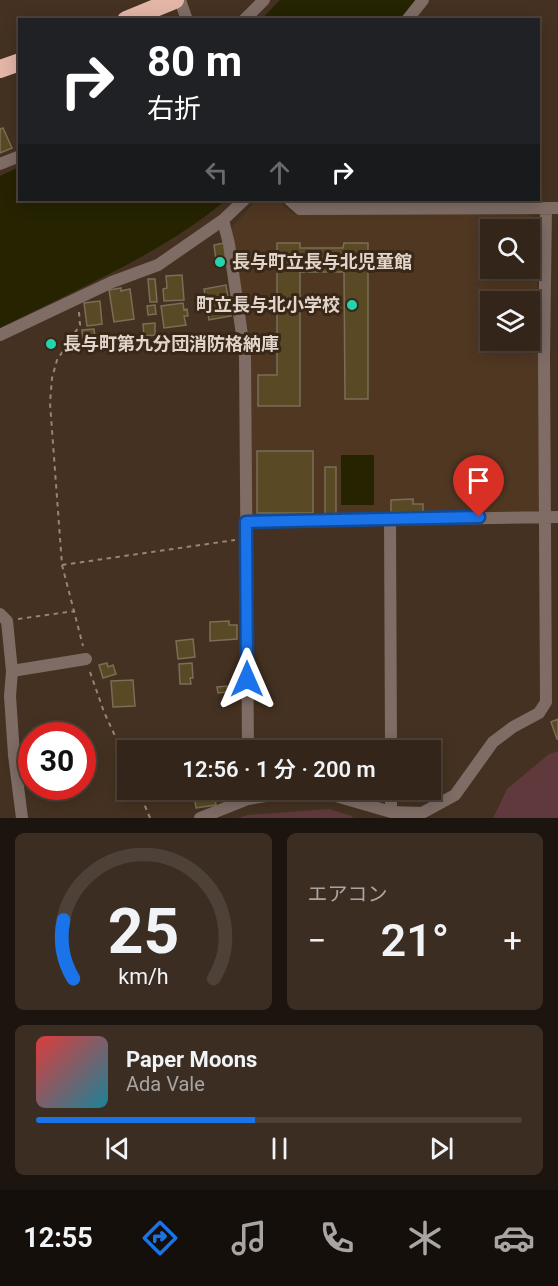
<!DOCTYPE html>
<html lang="ja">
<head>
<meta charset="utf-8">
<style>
	body { margin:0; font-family:Roboto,"Noto Sans JP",sans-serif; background:#3b2d22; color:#f1f3f6; height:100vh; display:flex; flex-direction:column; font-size:22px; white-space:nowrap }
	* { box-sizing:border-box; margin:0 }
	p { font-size:20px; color:#a9a5a2 }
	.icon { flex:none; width:33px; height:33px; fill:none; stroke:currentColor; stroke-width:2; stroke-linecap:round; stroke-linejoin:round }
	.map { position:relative; height:818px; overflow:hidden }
	.side { display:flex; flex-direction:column; gap:15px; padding:15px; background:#1c140e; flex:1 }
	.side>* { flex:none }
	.top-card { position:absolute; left:18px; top:18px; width:522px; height:183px; border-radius:0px; box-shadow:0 3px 15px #0003,0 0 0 2px #4e4238; background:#202124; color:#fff; overflow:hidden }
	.buttons { position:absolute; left:480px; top:219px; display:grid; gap:12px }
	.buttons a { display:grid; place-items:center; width:60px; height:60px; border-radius:0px; background:#332519; box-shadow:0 3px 15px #0003,0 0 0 2px #4e4238; font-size:30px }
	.speed { position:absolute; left:18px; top:722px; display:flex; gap:12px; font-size:30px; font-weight:700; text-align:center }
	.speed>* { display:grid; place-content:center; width:78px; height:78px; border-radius:50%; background:#332519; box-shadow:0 3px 15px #0003,0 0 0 2px #4e4238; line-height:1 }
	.speed .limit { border:9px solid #d22; background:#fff; color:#111 }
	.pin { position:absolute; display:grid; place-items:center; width:51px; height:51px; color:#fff; margin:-62px -26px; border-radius:50% 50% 50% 0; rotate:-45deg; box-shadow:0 0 6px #0007 }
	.pin .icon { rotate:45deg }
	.me { position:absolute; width:66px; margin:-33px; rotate:0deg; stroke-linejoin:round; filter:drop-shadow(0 0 4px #0008) }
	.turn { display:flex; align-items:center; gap:21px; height:126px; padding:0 30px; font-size:27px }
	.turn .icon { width:78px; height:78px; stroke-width:2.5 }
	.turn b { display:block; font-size:42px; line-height:51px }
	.lanes { display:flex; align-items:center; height:57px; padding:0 30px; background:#0003; justify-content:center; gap:30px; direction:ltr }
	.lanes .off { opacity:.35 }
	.big { font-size:45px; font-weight:600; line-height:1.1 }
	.side .card { flex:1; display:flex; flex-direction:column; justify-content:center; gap:9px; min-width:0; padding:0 21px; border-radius:9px; background:#3b2d22 }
	.side .dial { align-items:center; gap:0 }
	.dial svg { height:156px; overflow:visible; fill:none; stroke:#4e4238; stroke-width:7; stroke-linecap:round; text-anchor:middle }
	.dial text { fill:#f1f3f6; stroke:none }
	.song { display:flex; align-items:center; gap:18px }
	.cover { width:72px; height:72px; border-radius:9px; background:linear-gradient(135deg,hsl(0 70% 55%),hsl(190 70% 35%)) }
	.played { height:6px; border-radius:3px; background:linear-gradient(90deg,#1a73e8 45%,#4e4238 45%) }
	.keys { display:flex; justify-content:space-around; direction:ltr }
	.heat { display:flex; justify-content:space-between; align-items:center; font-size:33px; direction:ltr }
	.side .tiles { flex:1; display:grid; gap:15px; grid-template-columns:1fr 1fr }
	.card:last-child { grid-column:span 2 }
	.trip { position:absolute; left:117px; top:740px; width:324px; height:60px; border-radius:0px; background:#332519; box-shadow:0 3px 15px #0003,0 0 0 2px #4e4238; font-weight:600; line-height:60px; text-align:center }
	.menu { display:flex; height:96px; justify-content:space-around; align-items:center; background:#140f0a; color:#a9a5a2 }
	.menu .icon { width:42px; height:42px }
	.menu .selected { color:#1a73e8 }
	.menu b { font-size:27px; color:#f1f3f6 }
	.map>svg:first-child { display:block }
</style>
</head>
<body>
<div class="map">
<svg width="558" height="818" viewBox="0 0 558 818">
	<rect width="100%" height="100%" fill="#443121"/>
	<path fill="#4f3722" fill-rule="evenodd" d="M257,200H278L293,214L523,212L531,216L536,221L541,506L535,514L250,519L249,361L229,230ZM490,230H530V268H490ZM490,302H530V340H490Z"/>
	<path fill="#5f393b" d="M558,751V818H493L507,789L549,754Z
		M329,809L352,816L353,818H239L247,815Z"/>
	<path fill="#252300" d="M280,0H420L405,19L261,20Z
		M19,167L20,200H226C160,255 76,289 0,328V176Z
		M341,455H374V505H341Z"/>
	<path fill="#5a4925" stroke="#7a6e56" stroke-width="1.5" d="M3,128L12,148L0,153V129Z
		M224,243L226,259L216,260L214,245Z
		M277,243H300V248H343L344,243H368V399H345L344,272H300V406H258V375H277Z
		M182,275L184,300L164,301L163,289L167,288L166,276Z
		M148,279H155L157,302H150Z
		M226,285L231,316L209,320L204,289Z
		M121,288V291L130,289L134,319L114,322L109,290Z
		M100,301L102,324L87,326L84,303Z
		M183,303L184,310L187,309L188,316H184L186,325L164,328L161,306Z
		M155,305L156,314L148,315L147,306Z
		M155,323V335L144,336L143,324Z
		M94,329L95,338L83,340L82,330Z
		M257,451H313V513H257Z
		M325,467H336V514H325Z
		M413,499V504H423V512H391V500Z
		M229,621V625H237V639L210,641V622Z
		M193,639L195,657L178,659L176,641Z
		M107,663L108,667L113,665L116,674L103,678L99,665Z
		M192,663L193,678H190L191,684H180L179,664Z
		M133,680L135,706L113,707L111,681Z
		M227,686V689L234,688L235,691L218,693L217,687Z
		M558,719V739H557L551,722Z
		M204,744L205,750H192V746Z
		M155,789L157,797L147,801L143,790Z
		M193,789H214L216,805L196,808Z"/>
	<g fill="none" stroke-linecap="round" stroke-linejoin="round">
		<path stroke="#96867a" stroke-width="2" stroke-dasharray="4.5 4.5" stroke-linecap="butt" d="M79,312L80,325L57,360L52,378L50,403L62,565L83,646
			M62,565L235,540
			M18,619L75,611
			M90,672L104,712L128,764
			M138,789L150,818"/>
		<path stroke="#7e6c65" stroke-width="12" d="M180,0L187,20
			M244,20L264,0
			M407,20L423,0
			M0,164L20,156
			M290,200L300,209L558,208
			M223,220L229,244L245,356L248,750
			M0,335L112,282L158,265L223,220L244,200
			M390,518L391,750
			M246,522L558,517
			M0,614L7,621L12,671L10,696L14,755L22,818
			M12,671L86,659
			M391,789V812
			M200,818L248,799L284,793L322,792L391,812L422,813L455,795L493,742L513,727L539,713L546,702L544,357L546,208"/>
		<path stroke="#e2b5a6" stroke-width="18" d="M126,20L175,0
			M0,69L20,62"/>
	</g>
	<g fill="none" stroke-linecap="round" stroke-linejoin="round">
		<g stroke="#114b97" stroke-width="15">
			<path id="route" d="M247,679L246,522L479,517"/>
		</g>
		<use href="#route" stroke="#1a73e8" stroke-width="10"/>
	</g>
	<g fill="#22d5af" stroke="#392717" stroke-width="2">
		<circle cx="220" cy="262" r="6"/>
		<circle cx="352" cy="305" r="6"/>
		<circle cx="51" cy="344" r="6"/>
	</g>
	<g text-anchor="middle" stroke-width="6" stroke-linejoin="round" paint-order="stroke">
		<g font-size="18" font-weight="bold" fill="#e1d5cc" stroke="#392717" text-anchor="start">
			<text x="232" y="268">長与町立長与北児童館</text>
			<text x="340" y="311" text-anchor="end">町立長与北小学校</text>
			<text x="63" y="350">長与町第九分団消防格納庫</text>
		</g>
	</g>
</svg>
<div class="buttons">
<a><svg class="icon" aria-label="search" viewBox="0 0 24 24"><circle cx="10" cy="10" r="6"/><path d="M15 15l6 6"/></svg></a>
<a><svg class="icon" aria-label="layers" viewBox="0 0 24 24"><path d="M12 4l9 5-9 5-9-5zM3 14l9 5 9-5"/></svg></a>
</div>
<div class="speed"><div class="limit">30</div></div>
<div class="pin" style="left:479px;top:517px;background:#d93025"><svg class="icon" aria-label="arrive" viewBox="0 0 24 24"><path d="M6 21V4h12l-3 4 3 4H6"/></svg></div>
<svg class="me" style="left:247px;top:679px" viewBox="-20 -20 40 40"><path d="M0-17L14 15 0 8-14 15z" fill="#1a73e8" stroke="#fff" stroke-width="4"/></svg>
<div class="trip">12:56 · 1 分 · 200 m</div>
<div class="top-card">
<div class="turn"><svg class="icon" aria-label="right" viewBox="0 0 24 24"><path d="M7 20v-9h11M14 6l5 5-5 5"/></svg><div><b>80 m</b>右折</div></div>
<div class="lanes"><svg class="icon off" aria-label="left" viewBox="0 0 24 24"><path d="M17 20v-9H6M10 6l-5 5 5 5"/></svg><svg class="icon off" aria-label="ahead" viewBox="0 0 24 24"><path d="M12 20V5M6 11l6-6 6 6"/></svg><svg class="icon" aria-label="right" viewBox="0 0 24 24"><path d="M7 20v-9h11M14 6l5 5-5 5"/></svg></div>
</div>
</div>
<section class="side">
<div class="tiles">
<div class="card dial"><svg viewBox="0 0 100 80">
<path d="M14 69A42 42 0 1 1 86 69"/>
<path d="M14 69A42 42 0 0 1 9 39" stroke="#1a73e8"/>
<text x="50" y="56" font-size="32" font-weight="700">25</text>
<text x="50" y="72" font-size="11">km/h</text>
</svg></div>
<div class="card"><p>エアコン</p>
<div class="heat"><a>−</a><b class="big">21°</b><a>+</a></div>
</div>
<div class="card">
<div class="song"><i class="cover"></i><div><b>Paper Moons</b><p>Ada Vale</p></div></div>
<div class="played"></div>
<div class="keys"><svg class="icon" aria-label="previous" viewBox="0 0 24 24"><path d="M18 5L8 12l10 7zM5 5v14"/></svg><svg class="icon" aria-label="pause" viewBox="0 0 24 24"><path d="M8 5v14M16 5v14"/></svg><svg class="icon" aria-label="next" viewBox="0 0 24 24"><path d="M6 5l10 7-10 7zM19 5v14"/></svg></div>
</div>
</div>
</section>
<nav class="menu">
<b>12:55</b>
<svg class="icon selected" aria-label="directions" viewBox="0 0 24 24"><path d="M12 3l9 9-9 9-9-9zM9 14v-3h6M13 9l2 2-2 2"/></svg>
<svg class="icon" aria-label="music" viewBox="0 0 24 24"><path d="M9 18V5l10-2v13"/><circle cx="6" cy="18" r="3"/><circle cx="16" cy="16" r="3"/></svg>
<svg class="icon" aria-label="phone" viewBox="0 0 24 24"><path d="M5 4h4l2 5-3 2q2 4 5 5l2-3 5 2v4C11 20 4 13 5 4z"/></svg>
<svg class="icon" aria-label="climate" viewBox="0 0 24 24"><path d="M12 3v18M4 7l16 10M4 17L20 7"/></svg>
<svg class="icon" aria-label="car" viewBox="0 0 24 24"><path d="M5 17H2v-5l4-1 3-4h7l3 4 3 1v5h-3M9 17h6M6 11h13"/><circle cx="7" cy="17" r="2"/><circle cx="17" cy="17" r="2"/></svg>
</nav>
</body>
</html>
